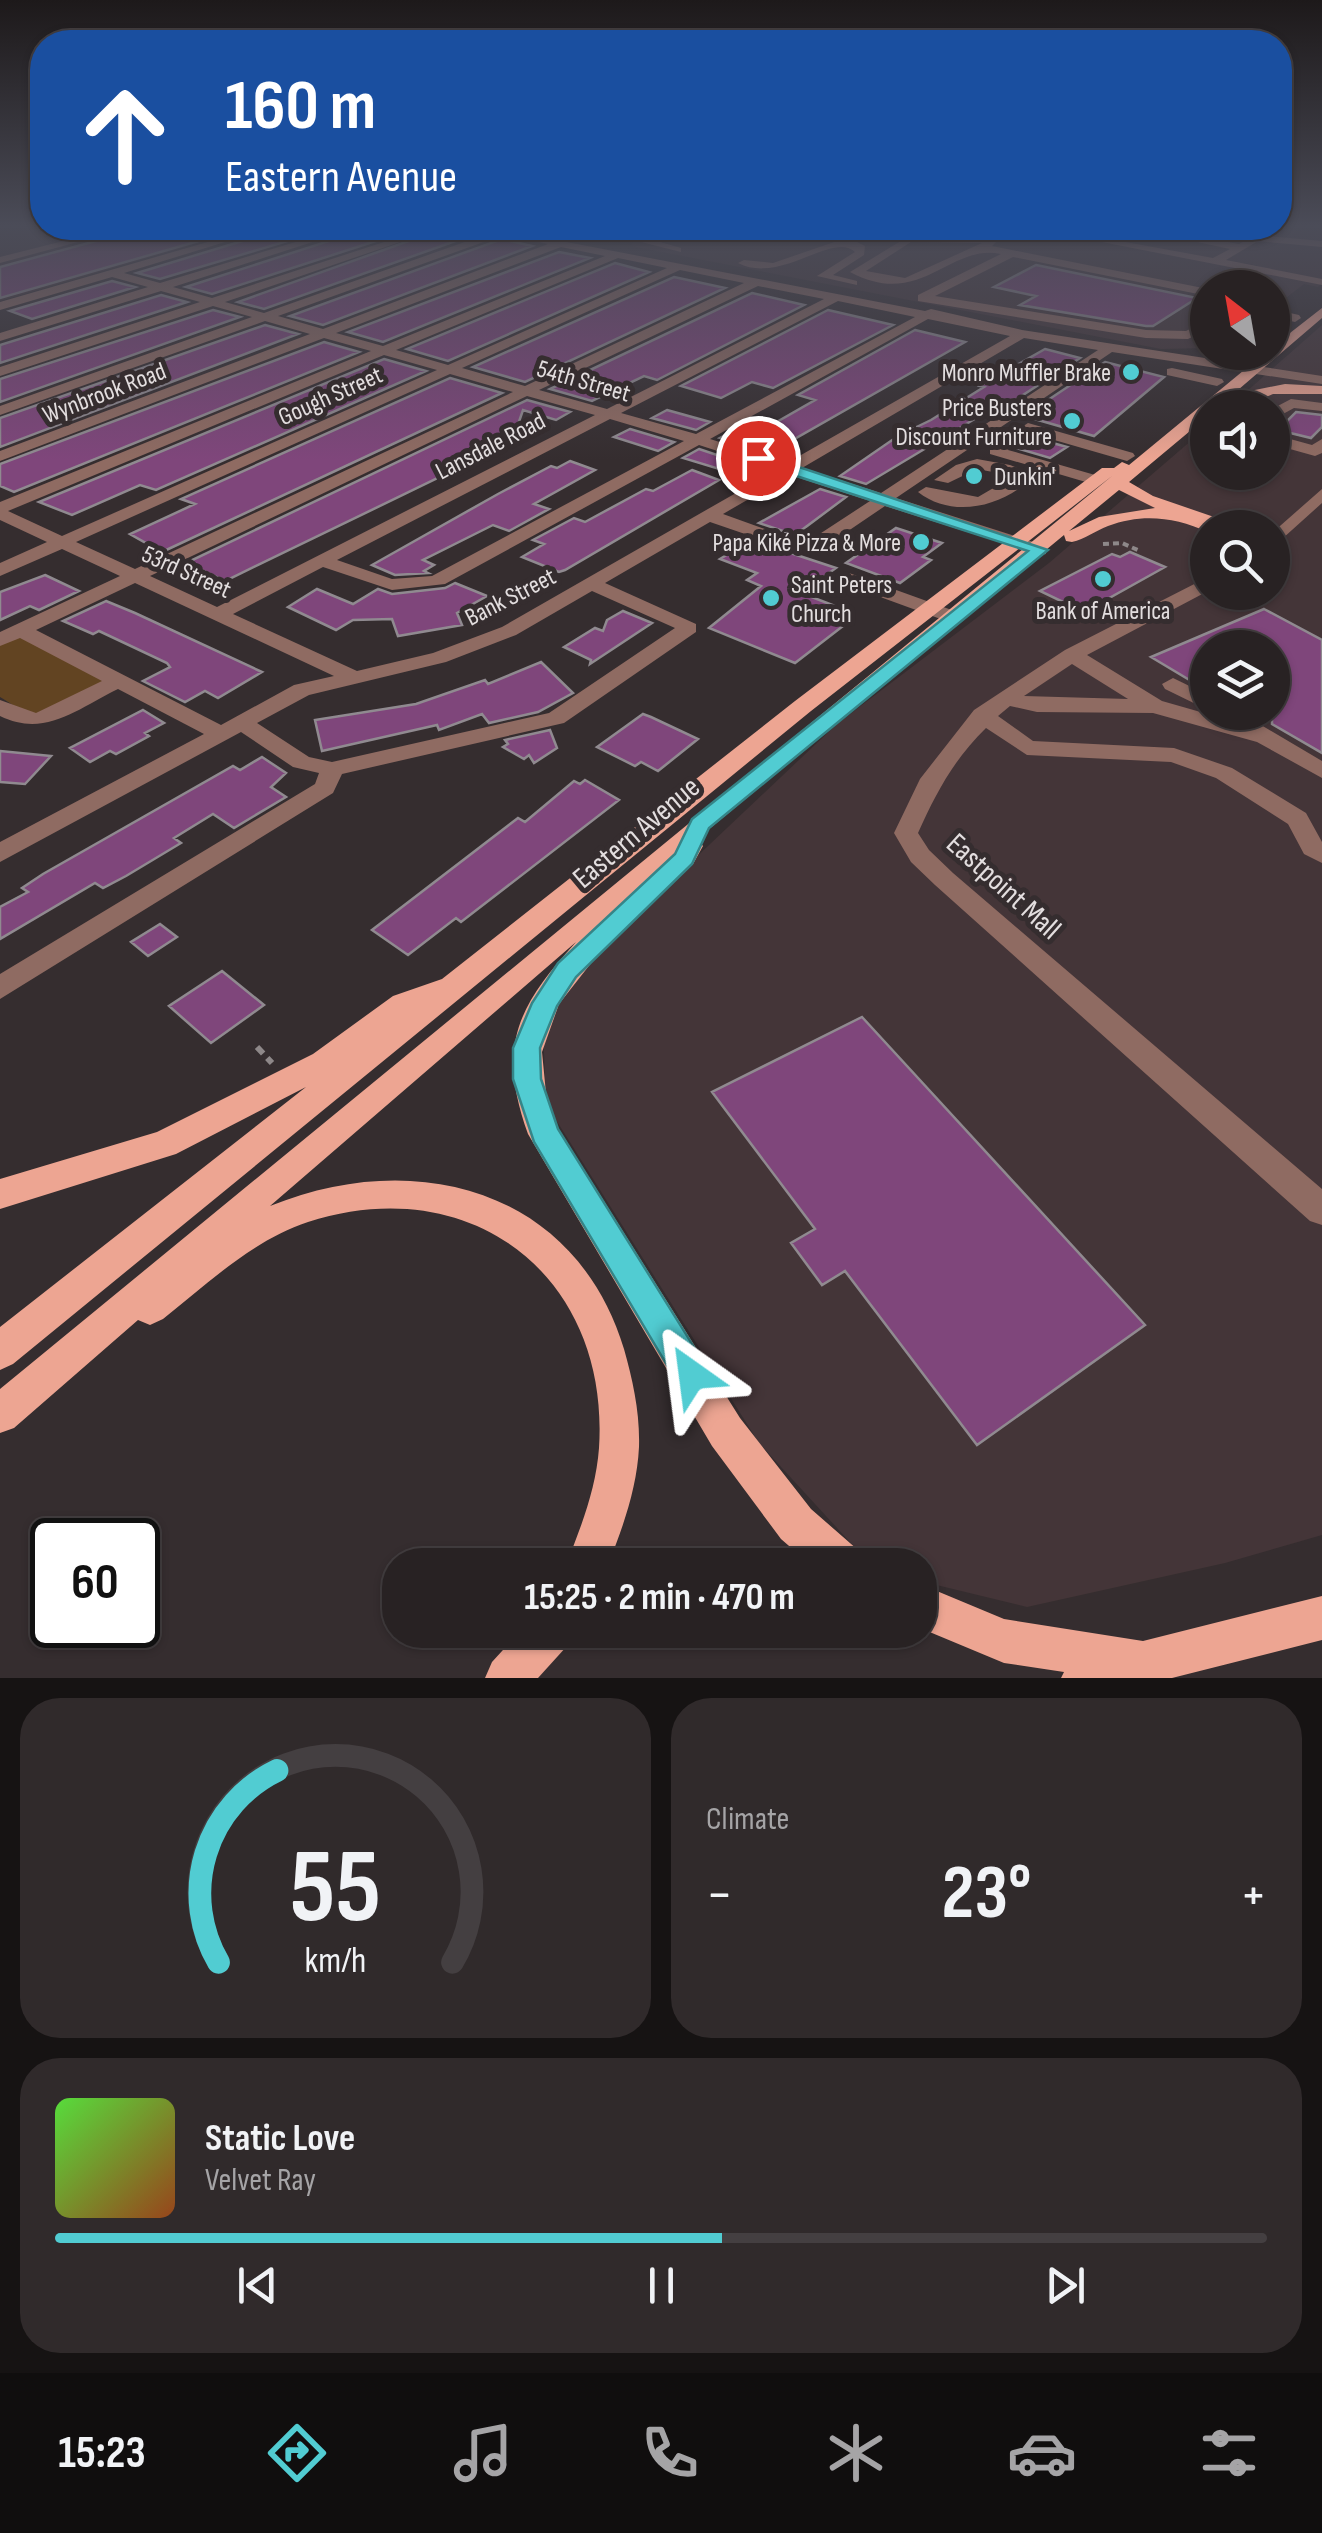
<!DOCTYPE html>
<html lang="en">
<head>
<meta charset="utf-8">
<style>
	body { margin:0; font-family:"Sofia Sans Condensed",sans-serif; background:#302a2b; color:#f1f3f6; height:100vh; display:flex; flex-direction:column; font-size:38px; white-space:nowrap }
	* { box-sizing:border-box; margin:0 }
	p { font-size:32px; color:#a5a4a6 }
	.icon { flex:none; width:55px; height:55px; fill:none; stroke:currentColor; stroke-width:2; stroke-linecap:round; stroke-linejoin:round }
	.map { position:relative; height:1678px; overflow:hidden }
	.sheet { display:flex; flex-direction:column; gap:20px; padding:20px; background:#161313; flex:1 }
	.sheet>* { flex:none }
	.top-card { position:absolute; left:30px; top:30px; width:1262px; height:210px; border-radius:40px; box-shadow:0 2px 8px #0004,0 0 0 2px #443f41; background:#1a4fa0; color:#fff; overflow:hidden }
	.needle { width:65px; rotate:329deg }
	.controls { position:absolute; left:1190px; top:270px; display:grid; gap:20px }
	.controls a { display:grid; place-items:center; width:100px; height:100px; border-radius:50%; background:#282223; box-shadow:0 2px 8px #0004,0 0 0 2px #443f41; font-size:50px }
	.speed { position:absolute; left:30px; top:1518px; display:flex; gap:20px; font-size:50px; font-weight:700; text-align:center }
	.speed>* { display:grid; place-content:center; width:130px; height:130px; border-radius:50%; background:#282223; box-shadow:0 2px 8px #0004,0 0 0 2px #443f41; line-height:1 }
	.speed .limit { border:5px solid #111; border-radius:15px; background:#fff; color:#111 }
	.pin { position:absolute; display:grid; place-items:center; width:85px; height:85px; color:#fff; margin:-42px; border:5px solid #fff; border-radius:50%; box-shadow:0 2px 10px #0007 }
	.me { position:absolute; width:110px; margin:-55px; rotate:329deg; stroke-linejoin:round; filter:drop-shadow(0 0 8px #0008) }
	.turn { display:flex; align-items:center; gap:35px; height:210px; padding:0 30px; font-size:45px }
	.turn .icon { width:130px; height:130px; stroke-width:2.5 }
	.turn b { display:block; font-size:70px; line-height:85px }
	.big { font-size:75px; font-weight:700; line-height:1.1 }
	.sheet .tile { flex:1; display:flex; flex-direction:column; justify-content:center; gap:15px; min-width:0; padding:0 35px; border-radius:40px; background:#302a2b }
	.sheet .dial { align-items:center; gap:0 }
	.dial svg { height:260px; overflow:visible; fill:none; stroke:#443f41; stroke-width:7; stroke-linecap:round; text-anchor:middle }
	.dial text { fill:#f1f3f6; stroke:none }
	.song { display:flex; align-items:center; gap:30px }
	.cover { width:120px; height:120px; border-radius:15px; background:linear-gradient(135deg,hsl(110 70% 55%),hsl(20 70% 35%)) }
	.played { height:10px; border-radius:5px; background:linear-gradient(90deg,#51ccd2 55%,#443f41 55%) }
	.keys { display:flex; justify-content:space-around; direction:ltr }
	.heat { display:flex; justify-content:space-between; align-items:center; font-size:55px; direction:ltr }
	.sheet .tiles { flex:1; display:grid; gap:20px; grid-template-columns:1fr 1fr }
	.tile:last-child { grid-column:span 2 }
	.trip { position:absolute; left:382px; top:1548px; width:555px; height:100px; border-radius:40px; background:#282223; box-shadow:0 2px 8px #0004,0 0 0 2px #443f41; font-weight:700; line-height:100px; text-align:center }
	.dock { display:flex; height:160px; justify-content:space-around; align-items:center; background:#100e0e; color:#a5a4a6 }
	.dock .icon { width:70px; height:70px }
	.dock .on { color:#51ccd2 }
	.dock b { font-size:45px; color:#f1f3f6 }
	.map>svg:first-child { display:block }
</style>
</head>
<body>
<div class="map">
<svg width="1322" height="1678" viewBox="0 0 1322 1678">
	<rect width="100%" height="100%" fill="#352d2f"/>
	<path fill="#443538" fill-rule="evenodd" d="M0,225L42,228H251L0,301Z
		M1280,225H1322V283L1318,287L1304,284L1273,308L1272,288H1208L1207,348L1161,349L631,246L635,238L580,228Z
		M1322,325V1535L1225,1563L1027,1607L920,1581V1565H871L759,1443L546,1104L543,1026L578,969L837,724L1049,563L1207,427L1208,472H1272V408L1229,407ZM1208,528H1272V592H1208ZM1208,648H1272V712H1208Z"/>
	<path fill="#624422" d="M18,634L111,679C89,690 54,718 29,713C19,710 9,702 0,697V644Z"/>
	<path fill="#7f467b" stroke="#908a90" stroke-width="2.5" d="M144,228H244L0,298V267Z
		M275,228H331L160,279L137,273L272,232Z
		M360,228H416L212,294L186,287L357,232Z
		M445,228L478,233L264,309L238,302Z
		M502,239L532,246L323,325L290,316Z
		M559,252L590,258L383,342L348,332Z
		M615,263L649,272L448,361L407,349Z
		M1036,265L1197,298L1153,326H1146L1020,305L1036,296L994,287Z
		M674,277L725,288L525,382L473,367Z
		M112,281L135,287L32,319L10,311Z
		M752,293L804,305L657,380L644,376L592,401L550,389Z
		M161,295L187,302L0,363V345Z
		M213,310L240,317L0,402V379Z
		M828,310L893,325L773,388L752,382L721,398L681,386Z
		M265,325L298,334L0,447V418Z
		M915,330L965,342L782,446L765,452L720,438L735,430L754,435L815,400L798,395Z
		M324,342L359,352L14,492L0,486V464Z
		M1045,349L1080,358L1000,410L993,408L866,484L840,476L898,436L931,420L984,387L980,386Z
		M384,359L426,371L156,490L140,485L72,515L39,502Z
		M1105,362L1164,377L1094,436L1024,416Z
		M450,378L502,393L162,552L130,534L195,504L181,499Z
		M527,400L570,412L556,420L523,410L512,442L225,581L186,563Z
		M667,410L710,422L696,430L652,418Z
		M1296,412L1322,415V427L1311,438L1278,430Z
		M630,429L674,442L658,451L614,437Z
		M1031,437L1067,447L1050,458L1016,448Z
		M699,449L744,464L729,472L683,458Z
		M570,461L595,470L534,504L549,509L509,531L493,525L423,560L434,565L424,571L428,573L395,575L372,565L498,494L551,466L557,468Z
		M692,470L719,480L565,570L559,572L522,557L544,544L533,540L574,518L585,522L646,489L653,491Z
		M820,489L846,497L795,535L759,523Z
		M896,528L942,543L923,557L931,560L900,583L846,563Z
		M751,540L836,568L801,593L848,611L843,615L852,619L795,663L709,628L761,586L747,580L757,573L720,559Z
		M1130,552L1165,567L1084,612L1040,591L1112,554L1120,557Z
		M45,575L79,591L39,610L30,606L0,620V592Z
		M455,583L487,596L457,613L462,625L398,636L392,619L353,620L336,630L288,607L317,589L353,604L378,589L392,594L445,588Z
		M106,601L135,613L262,672L218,698L205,691L185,702L143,681L170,667L167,663L99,631L93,634L63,621Z
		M1264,609L1322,640V753L1272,724V648H1208V691L1151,657Z
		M623,611L652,623L590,664L591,660L564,647L595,628L603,631L607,620Z
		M541,662L573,693L538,712L489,723L482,714L439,730L437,725L322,751L315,720L416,704L485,680L488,684Z
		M143,710L164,723L145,733L149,736L116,754L110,751L90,762L70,748Z
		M643,714L651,717L698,739L658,771L641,762L635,766L597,747Z
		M550,730L557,748L534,763L529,755L524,759L503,747L508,744L505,740Z
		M0,751L51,756L25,784L0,782Z
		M262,757L286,773L271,787L286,797L234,828L213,814L174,838L181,843L126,876L103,888L95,883L0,939V907L28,892L22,888L43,874L233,766L240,770Z
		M585,780L619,800L461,922L456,918L408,955L372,930L518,818L525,822L574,781L580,784Z
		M160,924L177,937L148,956L131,942Z
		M222,971L264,1005L211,1043L169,1006Z
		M862,1017L1145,1325L977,1445L845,1271L822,1285L791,1243L815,1229L712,1092Z"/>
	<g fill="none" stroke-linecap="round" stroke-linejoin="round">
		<path stroke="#8e8889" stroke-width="4" stroke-dasharray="6 4" stroke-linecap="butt" d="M1103,544L1122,543L1140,551"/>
		<path stroke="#8e8889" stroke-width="6" stroke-dasharray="9 6" stroke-linecap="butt" d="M257,1047L272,1063"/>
		<path fill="#8f6b62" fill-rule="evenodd" d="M115,228H130L0,263V257Z
			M256,228H271L124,273L160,283L342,228H356L173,287L212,298L427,228H441L225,302L264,313L490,233L476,228H494L925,311L931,309L1022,330L1322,376V384L1112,352L896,498L1046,546V554L1040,555L885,506L826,546L792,550L710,522L605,583L696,624V632L564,723L342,774L333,793L0,999V974L315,784L319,773L293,767L241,732L0,862V842L204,734L118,689C77,709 45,738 0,716V700L36,713L102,681L20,638L0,646V632L120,576L62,549L0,576V563L47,542L0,520V502L371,351L324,338L0,461V451L310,334L265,321L0,415V406L252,317L213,306L0,376V367L200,302L161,291L0,341V333L148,287L112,277L0,310V302ZM503,235L548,244L323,329L278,316ZM561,247L605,256L383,346L336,333ZM618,258L667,268L448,365L396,350ZM680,270L744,283L525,386L462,368ZM758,286L824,299L607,409L539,390ZM838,301L915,317L696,434L621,413ZM928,319L1010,336L787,463L710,439ZM1024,338L1098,350L881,493L802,468ZM384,355L437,370L62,536L8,511ZM450,374L513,392L135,569L76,542ZM527,396L595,415L217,607L150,576ZM610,419L684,441L432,576L392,579L337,560ZM699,445L776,470L502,627L433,653L357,671L233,614L323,567L392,590L445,584ZM790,475L870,501L815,537L793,539L723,514ZM135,583L334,676L294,685L221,725L36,630ZM592,591L675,628L549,713L332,762L309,757L257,723L309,695L446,662L516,635Z
			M672,228H685L657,241L681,248V252L641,242Z
			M875,228H888L857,242L865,246L864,255L833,275L857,281V285L817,276L855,252C833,231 781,285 738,263L744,260L773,263Z
			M1030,228H1049L1213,258L1230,249L1131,228H1150L1239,244L1256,235L1322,241V247L1258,241L1226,260L1322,279V285Z
			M909,236L993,237L998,240L992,246L1208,289V296L1013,257L935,296L1146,330L1186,331L1208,320V329L1188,339L1146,338L918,301V295L1001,254C949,243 921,310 850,272ZM911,242L982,243L905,278L866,271Z
			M1272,309L1299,315L1301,318L1295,322L1272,317Z
			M1172,368L1222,379L1224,382L1217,386L1167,375V369Z
			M1291,399L1322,403V411L1294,408L1272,420V409Z
			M1028,423L1133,453L1135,456L1127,461L1030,433L1008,450L1102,477V483L1096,485L990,454V448Z
			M1272,434L1312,445L1322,439V453L1315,456L1272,444Z
			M977,459L1010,465L1035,475C1005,506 954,520 918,492L926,487L978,497L1014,476L977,469L948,483L934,480L956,465Z
			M1322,489V503L1272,548V533Z
			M849,573L960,613L963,617L953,623L946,621L842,583V575Z
			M1208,577V591L1087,655L1162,701L1246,725H1261L1322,761V778L1257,742L1153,713L1037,712L1010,706L998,716L1033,741L1174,748L1232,768L1306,813L1322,842V863L1304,854L1288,824L1216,778L1171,762L1027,755L986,728C954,759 936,793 918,833L929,850L953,873L1322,1189V1225L1310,1221L935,885L911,862L894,833L920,779L974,710L1065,650ZM1072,664L1128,699L1024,696Z
			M1173,678L1208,695V710L1165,689L1162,684Z"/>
		<path fill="#eda592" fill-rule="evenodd" d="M1322,308V318L1217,408H1208V416L1129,482L1153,496L1246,528H1208V532C1175,517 1142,513 1108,526C1095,531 1085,539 1072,542L1066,541L1064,535L697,839L703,846L693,864L599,953L559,1004L542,1052L546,1093L558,1128L740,1418L811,1509L858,1550L864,1565H811L781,1539L712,1446L528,1134C497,1047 516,1008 576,942L270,1206C414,1147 575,1188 624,1349C633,1381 640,1413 639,1447C637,1488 623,1527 608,1565H566C581,1527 596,1489 599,1448C610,1277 472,1169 308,1222C253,1240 207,1284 163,1319L150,1325L138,1320L14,1428L0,1433V1389L1112,476L811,711L13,1364L0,1370V1327L306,1087L176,1154L0,1209V1179L157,1132L313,1054L393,996L442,979L795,701L1102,468H1114L1122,462L1129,465L1266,352H1272V347ZM1119,490L1155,508L1099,517L1069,531Z
			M1285,384L1322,386V394H1273L1239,408H1222L1245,392Z
			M1272,533L1284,535L1287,539L1272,543Z
			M920,1584L1004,1619L1143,1641L1322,1596V1640L1172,1678H1061L1064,1672L1004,1663L920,1628Z
			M521,1630H573L567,1646L538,1678H485L492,1662Z"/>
		<g stroke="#d0cacb" stroke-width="5">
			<path id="rail" d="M540,228L570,233"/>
		</g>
		<use href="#rail" stroke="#352d2f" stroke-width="4" stroke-dasharray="10" stroke-linecap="butt"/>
	</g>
	<linearGradient id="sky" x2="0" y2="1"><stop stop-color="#1d191a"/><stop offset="0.49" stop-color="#4b4c58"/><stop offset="1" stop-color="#4b4c58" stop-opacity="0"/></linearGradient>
	<rect width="1322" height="460" fill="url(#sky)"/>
	<path fill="#51ccd2" stroke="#358588" stroke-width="2.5" d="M753,455H763L1048,550L709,828L692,864L576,977L557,1006L540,1048L541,1079L558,1129L704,1363L709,1375L704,1387L692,1392L680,1387L534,1142L513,1079V1048L532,1003L558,963L675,854L692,819L1028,551L753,462Z"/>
	<g fill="#51ccd2" stroke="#352d2f" stroke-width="4">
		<circle cx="1131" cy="372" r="10"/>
		<circle cx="1072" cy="421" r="10"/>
		<circle cx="974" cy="476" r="10"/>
		<circle cx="921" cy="542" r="10"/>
		<circle cx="1103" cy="579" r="10"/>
		<circle cx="771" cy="598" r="10"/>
	</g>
	<g text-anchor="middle" stroke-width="10" stroke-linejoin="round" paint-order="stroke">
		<g font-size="25" fill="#e3dedf" stroke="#352d2f" text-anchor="end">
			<text x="1111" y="381">Monro Muffler Brake</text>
			<text x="1052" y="416">Price Busters<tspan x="1052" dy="29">Discount Furniture</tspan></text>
			<text x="994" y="485" text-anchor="start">Dunkin'</text>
			<text x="901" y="551">Papa Kiké Pizza &amp; More</text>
			<text x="791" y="593" text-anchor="start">Saint Peters<tspan x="791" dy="29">Church</tspan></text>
			<text x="1103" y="619" text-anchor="middle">Bank of America</text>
		</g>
		<g font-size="25" fill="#e3dedf" stroke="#352d2f">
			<text transform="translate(584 380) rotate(16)" y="9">54th Street</text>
			<text transform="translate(104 392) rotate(-21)" y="9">Wynbrook Road</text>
			<text transform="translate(330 395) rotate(-24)" y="9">Gough Street</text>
			<text transform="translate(490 445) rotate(-27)" y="9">Lansdale Road</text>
			<text transform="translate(187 571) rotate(24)" y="9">53rd Street</text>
			<text transform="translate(510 596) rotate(-27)" y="9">Bank Street</text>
		</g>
		<g font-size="30" fill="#e3dedf" stroke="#352d2f">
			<text transform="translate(636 832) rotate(-40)" y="10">Eastern Avenue</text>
			<text transform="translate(1004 886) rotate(42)" y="10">Eastpoint Mall</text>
		</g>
	</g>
</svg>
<div class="controls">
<a><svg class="needle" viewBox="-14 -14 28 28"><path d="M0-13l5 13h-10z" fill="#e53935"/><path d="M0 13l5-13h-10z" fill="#a5a4a6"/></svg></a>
<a><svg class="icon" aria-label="sound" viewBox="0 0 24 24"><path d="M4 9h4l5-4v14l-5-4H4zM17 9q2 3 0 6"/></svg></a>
<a><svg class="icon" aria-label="search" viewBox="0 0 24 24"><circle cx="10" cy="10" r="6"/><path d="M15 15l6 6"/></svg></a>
<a><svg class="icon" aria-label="layers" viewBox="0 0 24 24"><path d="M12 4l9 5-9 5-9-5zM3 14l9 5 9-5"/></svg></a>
</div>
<div class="speed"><div class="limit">60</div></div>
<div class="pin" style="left:758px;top:458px;background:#d93025"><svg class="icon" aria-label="arrive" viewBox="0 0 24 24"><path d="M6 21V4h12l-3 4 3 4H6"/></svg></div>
<svg class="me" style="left:692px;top:1375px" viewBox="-20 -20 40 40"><path d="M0-17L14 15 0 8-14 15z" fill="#51ccd2" stroke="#fff" stroke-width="4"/></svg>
<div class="trip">15:25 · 2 min · 470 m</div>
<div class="top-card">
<div class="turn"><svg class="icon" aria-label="ahead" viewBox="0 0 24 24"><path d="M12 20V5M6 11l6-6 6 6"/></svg><div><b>160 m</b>Eastern Avenue</div></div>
</div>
</div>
<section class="sheet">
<div class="tiles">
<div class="tile dial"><svg viewBox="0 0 100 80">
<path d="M14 69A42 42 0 1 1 86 69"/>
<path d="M14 69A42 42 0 0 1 32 10" stroke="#51ccd2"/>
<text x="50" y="56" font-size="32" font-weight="700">55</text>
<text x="50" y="72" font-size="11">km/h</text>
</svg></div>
<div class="tile"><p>Climate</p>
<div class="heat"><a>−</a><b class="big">23°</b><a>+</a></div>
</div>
<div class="tile">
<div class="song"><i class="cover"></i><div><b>Static Love</b><p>Velvet Ray</p></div></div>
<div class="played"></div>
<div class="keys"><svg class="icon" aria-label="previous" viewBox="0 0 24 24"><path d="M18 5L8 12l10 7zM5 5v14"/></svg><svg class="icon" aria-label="pause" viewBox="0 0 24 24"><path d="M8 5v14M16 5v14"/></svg><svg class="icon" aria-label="next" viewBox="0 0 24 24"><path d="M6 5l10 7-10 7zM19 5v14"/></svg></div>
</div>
</div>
</section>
<nav class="dock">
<b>15:23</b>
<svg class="icon on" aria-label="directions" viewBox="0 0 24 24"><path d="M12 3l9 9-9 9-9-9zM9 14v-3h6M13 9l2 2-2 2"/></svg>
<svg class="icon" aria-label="music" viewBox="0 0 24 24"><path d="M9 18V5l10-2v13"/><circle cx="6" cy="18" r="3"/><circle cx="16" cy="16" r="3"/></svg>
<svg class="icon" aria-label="phone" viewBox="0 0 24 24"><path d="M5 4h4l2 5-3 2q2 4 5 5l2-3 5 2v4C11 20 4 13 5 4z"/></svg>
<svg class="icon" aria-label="climate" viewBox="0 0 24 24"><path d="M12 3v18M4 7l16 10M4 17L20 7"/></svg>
<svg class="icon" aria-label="car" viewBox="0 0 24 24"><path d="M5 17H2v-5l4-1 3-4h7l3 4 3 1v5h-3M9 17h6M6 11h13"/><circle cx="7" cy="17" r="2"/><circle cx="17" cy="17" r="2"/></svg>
<svg class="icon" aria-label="filters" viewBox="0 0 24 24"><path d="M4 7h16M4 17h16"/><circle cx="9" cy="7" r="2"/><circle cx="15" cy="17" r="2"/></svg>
</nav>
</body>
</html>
